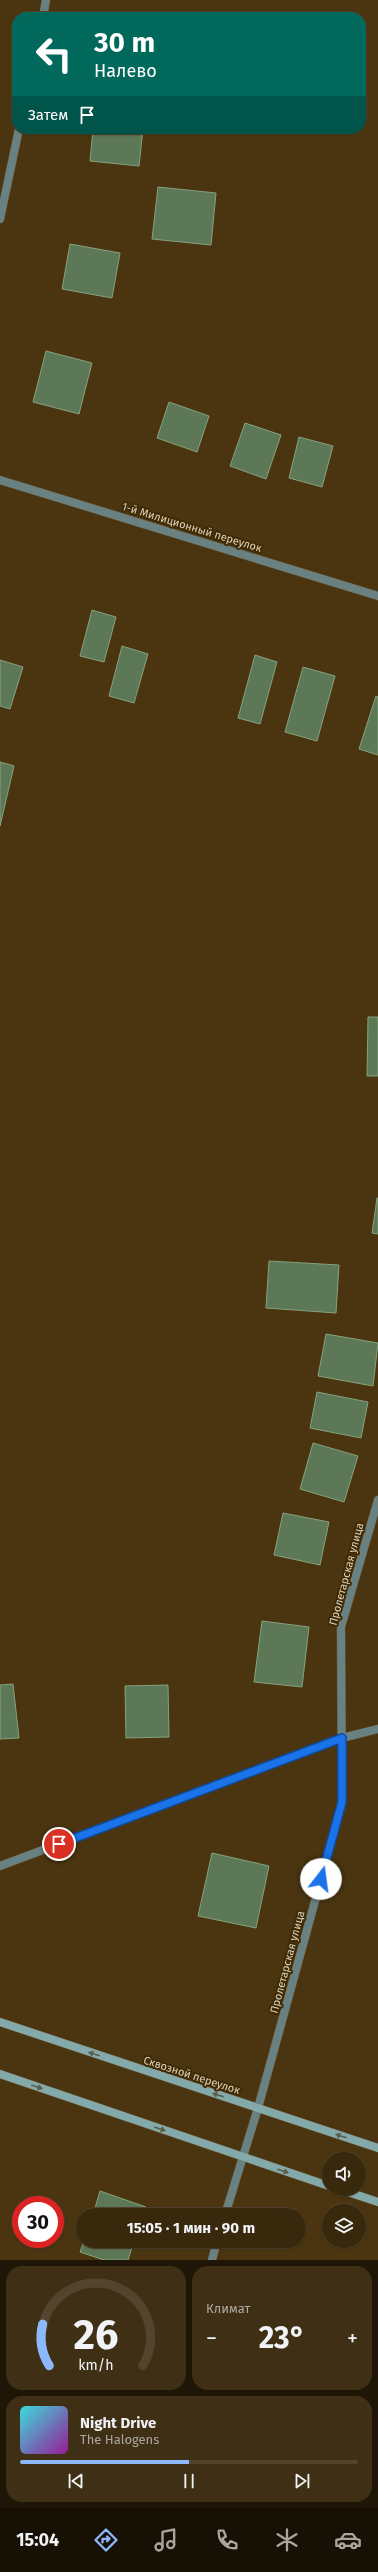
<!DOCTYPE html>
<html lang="ru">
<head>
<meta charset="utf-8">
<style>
	body { margin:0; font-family:"Fira Sans",sans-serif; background:#3f3015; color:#f1f3f6; height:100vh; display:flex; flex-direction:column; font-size:15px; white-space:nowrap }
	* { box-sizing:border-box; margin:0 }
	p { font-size:13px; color:#aba69d }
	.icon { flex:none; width:22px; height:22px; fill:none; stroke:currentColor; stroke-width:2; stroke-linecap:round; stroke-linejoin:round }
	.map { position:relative; height:2260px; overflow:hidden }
	.panel { display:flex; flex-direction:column; gap:6px; padding:6px; background:#1f1607; flex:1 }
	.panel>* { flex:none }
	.banner { position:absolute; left:12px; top:12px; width:354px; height:122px; border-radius:16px; box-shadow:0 1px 3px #0004,0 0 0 1px #52442d; background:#00695c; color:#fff; overflow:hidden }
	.buttons { position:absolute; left:322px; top:2152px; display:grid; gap:8px }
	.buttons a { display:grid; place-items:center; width:44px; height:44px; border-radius:50%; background:#38280c; box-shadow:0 1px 3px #0004,0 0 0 1px #52442d; font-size:20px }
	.speed { position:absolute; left:12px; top:2196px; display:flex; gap:8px; font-size:20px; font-weight:700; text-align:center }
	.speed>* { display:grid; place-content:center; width:52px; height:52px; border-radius:50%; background:#38280c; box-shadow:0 1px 3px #0004,0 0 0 1px #52442d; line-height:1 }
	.speed .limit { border:6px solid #d22; background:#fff; color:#111 }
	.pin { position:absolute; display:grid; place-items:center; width:34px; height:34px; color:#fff; margin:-17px; border:2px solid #fff; border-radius:50%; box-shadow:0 1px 4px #0007 }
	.me { position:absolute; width:44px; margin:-22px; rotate:15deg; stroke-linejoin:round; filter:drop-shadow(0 0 3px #0008) }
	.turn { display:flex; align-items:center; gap:14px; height:84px; padding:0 16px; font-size:18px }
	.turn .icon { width:52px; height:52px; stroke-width:2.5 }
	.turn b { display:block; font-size:28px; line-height:34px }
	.then { display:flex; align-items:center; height:38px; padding:0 16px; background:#0003; gap:8px; font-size:15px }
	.big { font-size:30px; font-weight:700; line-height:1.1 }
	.panel .widget { flex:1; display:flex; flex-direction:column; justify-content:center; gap:6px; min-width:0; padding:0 14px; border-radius:16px; background:#3f3015 }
	.panel .dial { align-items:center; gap:0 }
	.dial svg { height:104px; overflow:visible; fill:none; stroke:#52442d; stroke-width:7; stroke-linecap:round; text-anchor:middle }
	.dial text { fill:#f1f3f6; stroke:none }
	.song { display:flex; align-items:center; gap:12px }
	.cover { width:48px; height:48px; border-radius:6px; background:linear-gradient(135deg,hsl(180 70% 55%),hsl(300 70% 35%)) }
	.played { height:4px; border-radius:2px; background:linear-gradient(90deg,#8db9fc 50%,#52442d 50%) }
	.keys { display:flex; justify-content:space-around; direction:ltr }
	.heat { display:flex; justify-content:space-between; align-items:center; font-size:22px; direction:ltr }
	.panel .tiles { flex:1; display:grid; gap:6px; grid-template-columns:1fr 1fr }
	.widget:last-child { grid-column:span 2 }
	.trip { position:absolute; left:76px; top:2208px; width:230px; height:40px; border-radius:20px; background:#38280c; box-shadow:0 1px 3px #0004,0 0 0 1px #52442d; font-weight:700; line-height:40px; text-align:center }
	.dock { display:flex; height:64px; justify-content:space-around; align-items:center; background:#161005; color:#aba69d }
	.dock .icon { width:28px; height:28px }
	.dock .active { color:#8db9fc }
	.dock b { font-size:18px; color:#f1f3f6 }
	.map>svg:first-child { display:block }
</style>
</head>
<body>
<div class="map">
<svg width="378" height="2260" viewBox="0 0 378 2260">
	<rect width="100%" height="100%" fill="#4a3510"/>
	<path fill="#5d7856" stroke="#86a27e" d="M93,129H143L139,166L90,161Z
		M158,187L216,193L211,245L152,239Z
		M70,244L120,253L112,298L62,289Z
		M46,351L92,363L79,414L33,402Z
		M169,402L209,416L197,452L157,438Z
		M245,423L281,435L266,479L230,466Z
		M299,437L333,446L322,487L289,478Z
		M92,610L116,617L104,662L80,656Z
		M122,646L148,654L134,703L109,696Z
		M255,655L277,662L260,724L238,718Z
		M0,660L23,667L10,709L0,706Z
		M303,667L335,676L317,741L285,732Z
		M376,696L378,697V755L359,749Z
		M0,762L14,766L0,826Z
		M368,1017H378V1076H367Z
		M377,1198H378V1234L372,1233Z
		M269,1261L339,1265L336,1313L266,1308Z
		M326,1334L378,1343L373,1386L318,1376Z
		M317,1392L368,1402L361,1438L310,1428Z
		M313,1443L358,1456L344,1502L300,1489Z
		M283,1513L329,1522L320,1565L274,1555Z
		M262,1621L309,1627L302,1687L254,1682Z
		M13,1684L19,1738L0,1739V1685Z
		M168,1685L169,1737L126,1738L125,1686Z
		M212,1853L269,1866L256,1928L198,1916Z
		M100,2191L146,2207L143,2215H93Z
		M84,2241H134L128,2260H104L80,2252Z"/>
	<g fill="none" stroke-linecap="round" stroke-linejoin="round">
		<g stroke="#65512f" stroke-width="9">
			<path id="street" d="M43,17L46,0
				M0,219L19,129
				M0,480L378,596
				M0,1866L342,1738L378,1729
				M225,2215L258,2108L342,1803L341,1627L378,1500
				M212,2260L217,2241"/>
		</g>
		<g stroke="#65512f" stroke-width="9">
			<path id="secondary" d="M0,2022L378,2148
				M0,2074L329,2186
				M339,2189L378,2202"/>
		</g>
		<use href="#street" stroke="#6a8182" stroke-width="8"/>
		<use href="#secondary" stroke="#84a9ab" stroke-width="8"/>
	</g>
	<defs><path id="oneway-solid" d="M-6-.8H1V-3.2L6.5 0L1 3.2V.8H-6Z"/></defs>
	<g fill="#5b5d47">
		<use href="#oneway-solid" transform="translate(94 2054) rotate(-162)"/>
		<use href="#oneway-solid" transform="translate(37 2087) rotate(19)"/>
		<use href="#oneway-solid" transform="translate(218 2095) rotate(-162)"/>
		<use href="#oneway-solid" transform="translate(160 2129) rotate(19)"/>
		<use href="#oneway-solid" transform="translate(341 2136) rotate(-162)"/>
		<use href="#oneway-solid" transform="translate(283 2171) rotate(18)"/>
	</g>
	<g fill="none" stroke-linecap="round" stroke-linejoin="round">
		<g stroke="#114b97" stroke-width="10">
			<path id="route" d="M59,1844L342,1738V1802L321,1879"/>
		</g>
		<use href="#route" stroke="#1a73e8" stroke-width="7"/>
	</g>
	<g text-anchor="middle" stroke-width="4" stroke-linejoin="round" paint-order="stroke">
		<g font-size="11" fill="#ded1bd" stroke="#3f2b04">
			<text transform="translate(192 527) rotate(17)" y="4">1-й Милиционный переулок</text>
			<text transform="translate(346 1574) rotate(-75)" y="4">Пролетарская улица</text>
			<text transform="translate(287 1962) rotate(-75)" y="4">Пролетарская улица</text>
			<text transform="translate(192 2075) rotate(18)" y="4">Сквозной переулок</text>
		</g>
	</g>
</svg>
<div class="buttons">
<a><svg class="icon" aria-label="sound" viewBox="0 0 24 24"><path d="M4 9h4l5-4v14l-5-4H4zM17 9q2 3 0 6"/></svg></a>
<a><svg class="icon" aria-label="layers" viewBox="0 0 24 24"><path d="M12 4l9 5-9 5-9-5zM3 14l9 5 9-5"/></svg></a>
</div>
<div class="speed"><div class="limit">30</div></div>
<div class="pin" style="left:59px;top:1844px;background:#d93025"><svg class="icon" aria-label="arrive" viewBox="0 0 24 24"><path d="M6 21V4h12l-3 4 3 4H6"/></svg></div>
<svg class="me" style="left:321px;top:1879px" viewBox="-20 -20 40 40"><circle r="19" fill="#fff"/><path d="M0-13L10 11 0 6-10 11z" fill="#1a73e8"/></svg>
<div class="trip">15:05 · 1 мин · 90 m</div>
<div class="banner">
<div class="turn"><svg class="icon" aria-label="left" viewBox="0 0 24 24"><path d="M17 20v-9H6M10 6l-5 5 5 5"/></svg><div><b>30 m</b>Налево</div></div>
<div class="then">Затем<svg class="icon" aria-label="arrive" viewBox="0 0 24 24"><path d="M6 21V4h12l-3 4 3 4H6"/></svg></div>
</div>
</div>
<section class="panel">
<div class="tiles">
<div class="widget dial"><svg viewBox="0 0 100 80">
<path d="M14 69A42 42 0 1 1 86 69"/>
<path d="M14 69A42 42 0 0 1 9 37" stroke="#8db9fc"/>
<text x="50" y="56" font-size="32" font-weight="700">26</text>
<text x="50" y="72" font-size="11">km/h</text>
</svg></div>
<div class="widget"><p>Климат</p>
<div class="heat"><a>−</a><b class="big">23°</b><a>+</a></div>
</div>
<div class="widget">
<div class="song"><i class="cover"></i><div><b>Night Drive</b><p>The Halogens</p></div></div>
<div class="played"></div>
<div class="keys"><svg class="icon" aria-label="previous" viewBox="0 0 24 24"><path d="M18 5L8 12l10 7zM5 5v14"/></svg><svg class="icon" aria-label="pause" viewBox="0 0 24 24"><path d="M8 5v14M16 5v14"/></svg><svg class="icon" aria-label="next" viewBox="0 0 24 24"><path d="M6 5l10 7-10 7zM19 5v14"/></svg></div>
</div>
</div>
</section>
<nav class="dock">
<b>15:04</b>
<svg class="icon active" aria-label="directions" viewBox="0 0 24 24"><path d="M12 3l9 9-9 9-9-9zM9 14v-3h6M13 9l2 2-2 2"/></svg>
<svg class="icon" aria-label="music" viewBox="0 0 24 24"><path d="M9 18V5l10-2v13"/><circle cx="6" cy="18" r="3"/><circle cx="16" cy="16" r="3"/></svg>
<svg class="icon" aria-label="phone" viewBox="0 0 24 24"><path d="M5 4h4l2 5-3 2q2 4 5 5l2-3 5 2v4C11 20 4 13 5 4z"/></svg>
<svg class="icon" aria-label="climate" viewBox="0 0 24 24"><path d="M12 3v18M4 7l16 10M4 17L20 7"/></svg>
<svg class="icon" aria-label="car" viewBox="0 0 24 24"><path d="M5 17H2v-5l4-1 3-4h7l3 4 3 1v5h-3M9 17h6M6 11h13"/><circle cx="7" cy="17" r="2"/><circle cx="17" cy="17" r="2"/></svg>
</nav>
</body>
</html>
